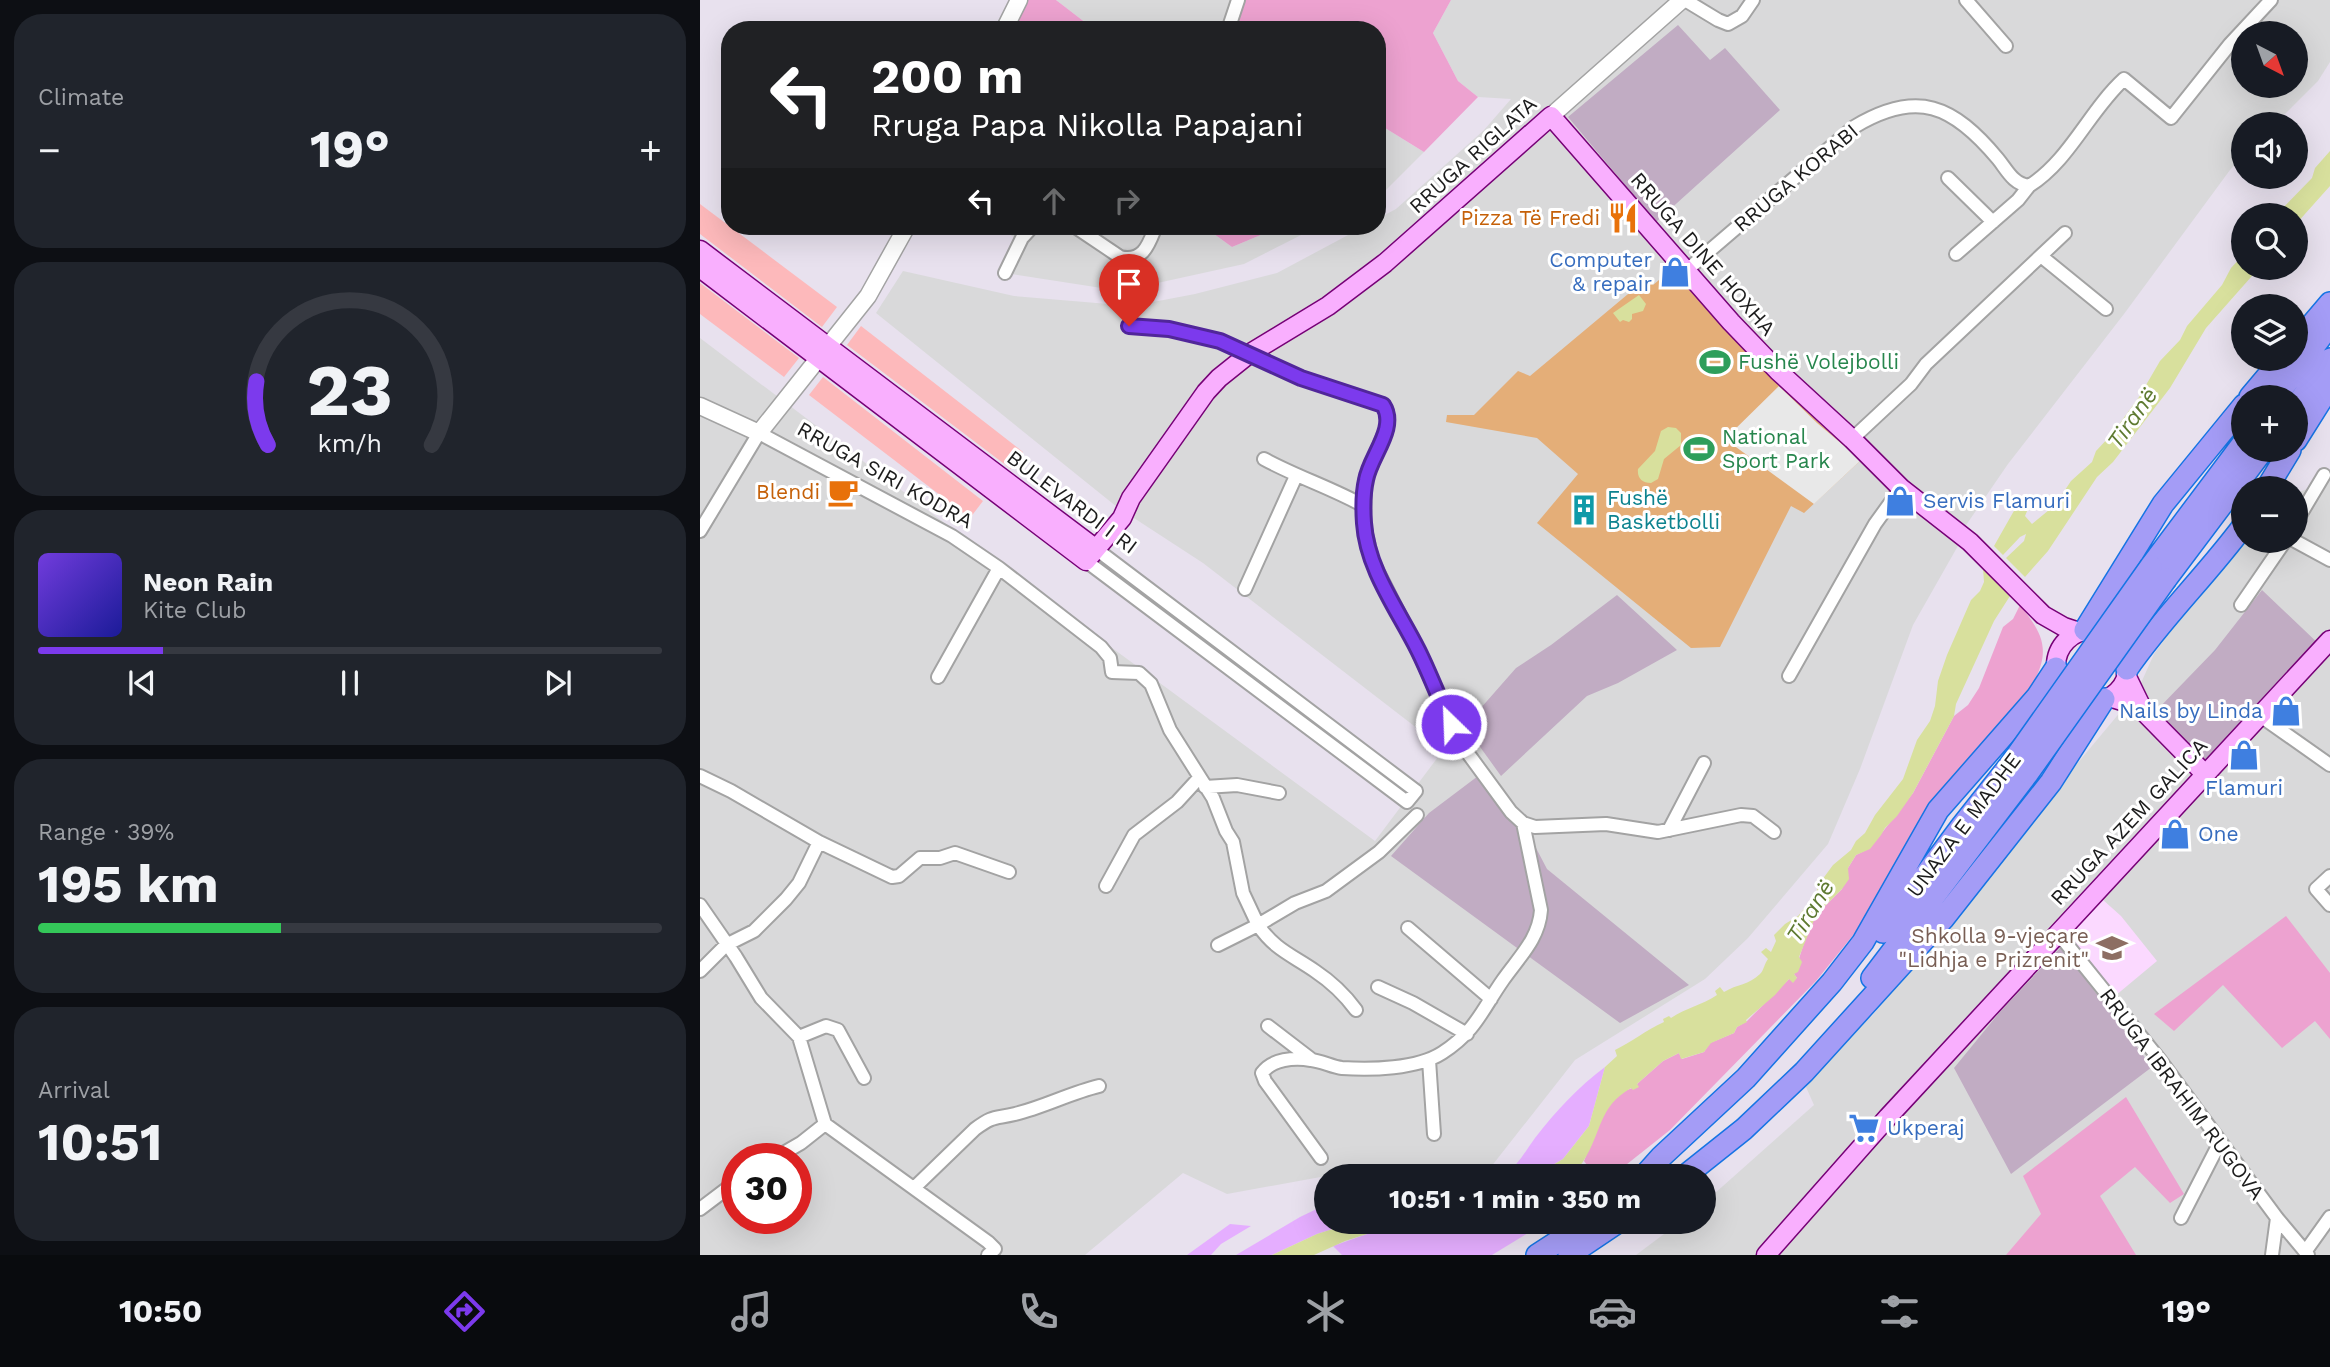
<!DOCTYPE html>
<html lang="en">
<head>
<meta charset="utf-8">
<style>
	body { margin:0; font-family:"Work Sans",sans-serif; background:#20242c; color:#f1f3f6; height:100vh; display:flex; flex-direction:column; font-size:26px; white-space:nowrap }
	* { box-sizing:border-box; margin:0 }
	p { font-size:23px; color:#9ea1a6 }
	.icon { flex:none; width:38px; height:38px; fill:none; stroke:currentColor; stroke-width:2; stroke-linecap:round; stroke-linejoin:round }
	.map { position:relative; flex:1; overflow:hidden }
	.details { display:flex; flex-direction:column; gap:14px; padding:14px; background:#0d0f14; width:700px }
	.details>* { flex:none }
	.guide { position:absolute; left:21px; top:21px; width:665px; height:214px; border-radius:28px; box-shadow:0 7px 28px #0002; background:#202124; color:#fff; overflow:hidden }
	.needle { width:46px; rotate:139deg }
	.controls { position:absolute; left:1531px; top:21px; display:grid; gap:14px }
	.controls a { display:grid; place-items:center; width:77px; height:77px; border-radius:50%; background:#171b24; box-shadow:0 7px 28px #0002; font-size:35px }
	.speed { position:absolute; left:21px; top:1143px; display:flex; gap:14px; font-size:35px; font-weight:700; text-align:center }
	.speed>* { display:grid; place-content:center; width:91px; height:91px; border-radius:50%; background:#171b24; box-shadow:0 7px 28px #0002; line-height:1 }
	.speed .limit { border:10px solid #d22; background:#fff; color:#111 }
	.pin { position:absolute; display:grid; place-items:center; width:60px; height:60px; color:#fff; margin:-72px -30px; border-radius:50% 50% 50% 0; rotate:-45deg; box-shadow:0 0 7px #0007 }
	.pin .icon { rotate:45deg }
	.me { position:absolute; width:77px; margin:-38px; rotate:336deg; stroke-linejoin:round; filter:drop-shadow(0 0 5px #0008) }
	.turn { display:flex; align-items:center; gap:24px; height:147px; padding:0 35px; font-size:32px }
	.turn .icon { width:91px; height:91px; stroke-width:2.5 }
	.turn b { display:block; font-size:49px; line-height:60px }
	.lanes { display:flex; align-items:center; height:66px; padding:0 35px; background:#0003; justify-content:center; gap:35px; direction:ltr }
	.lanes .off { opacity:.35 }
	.big { font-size:52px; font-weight:700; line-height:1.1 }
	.details .tile { flex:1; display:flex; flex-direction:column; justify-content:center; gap:10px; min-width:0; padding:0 24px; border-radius:28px; background:#20242c }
	.details .dial { align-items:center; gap:0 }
	.dial svg { height:182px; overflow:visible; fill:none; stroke:#363941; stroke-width:7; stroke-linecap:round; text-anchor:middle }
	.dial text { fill:#f1f3f6; stroke:none }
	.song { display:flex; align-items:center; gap:21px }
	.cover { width:84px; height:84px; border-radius:10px; background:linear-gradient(135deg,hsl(260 70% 55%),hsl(240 70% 35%)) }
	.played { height:7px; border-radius:4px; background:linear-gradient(90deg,#7c3aed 20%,#363941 20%) }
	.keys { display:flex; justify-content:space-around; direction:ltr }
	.heat { display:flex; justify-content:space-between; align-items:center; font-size:38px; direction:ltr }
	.charge { height:10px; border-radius:5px; background:linear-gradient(90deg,#34c759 39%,#363941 0) }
	.trip { position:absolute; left:614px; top:1164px; width:402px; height:70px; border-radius:35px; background:#171b24; box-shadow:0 7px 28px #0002; font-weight:700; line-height:70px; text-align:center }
	.tab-bar { display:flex; height:112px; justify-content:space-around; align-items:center; background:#090b0e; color:#9ea1a6 }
	.tab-bar .icon { width:49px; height:49px }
	.tab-bar .on { color:#7c3aed }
	.tab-bar b { font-size:32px; color:#f1f3f6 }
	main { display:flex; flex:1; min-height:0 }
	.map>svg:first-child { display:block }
</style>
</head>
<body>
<main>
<section class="details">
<div class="tile"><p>Climate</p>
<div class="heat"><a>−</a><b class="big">19°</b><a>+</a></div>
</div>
<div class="tile dial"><svg viewBox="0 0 100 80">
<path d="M14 69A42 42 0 1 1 86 69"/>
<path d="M14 69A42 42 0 0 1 9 41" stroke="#7c3aed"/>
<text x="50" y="56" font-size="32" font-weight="700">23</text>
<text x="50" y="72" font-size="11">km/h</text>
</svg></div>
<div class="tile">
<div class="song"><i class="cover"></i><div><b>Neon Rain</b><p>Kite Club</p></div></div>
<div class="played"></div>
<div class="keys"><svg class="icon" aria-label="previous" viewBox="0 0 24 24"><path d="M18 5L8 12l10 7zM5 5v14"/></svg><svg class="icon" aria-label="pause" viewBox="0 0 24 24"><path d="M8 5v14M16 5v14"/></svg><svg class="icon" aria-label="next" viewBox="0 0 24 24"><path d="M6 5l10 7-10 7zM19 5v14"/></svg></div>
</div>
<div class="tile"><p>Range · 39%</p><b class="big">195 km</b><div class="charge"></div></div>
<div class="tile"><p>Arrival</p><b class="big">10:51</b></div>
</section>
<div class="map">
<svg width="1630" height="1255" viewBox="0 0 1630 1255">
	<rect width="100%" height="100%" fill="#e8e1ee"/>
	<path fill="#d9d9da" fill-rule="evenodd" d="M356,0H545L534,30H395Z
		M751,0H1630V62L1618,81L1575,124H1544L1543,156L1530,170L1424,314L1308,464L1260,534L1263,537L1213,625L1160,769L1128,844L1048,938L1005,979L875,1060L787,1172L771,1176L637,1174L527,1194L483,1173L385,1255H0V338L340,595L675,841L744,749L503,563L417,507L176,313L203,271L314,296L432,306L495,294L577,273L665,226H677V219L696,209L784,130L811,99L778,97L758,81L733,33ZM1544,33H1596V86H1544ZM37,1158H96V1218H37Z
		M677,123L724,152L684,192L677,195Z
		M294,226H503L532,247L582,226H619L544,264L421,291L305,273L316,238Z
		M1630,481V1255H936L980,1222H1004L1005,1202L1114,1105L1106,1087L1160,1024L1172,1016L1321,831L1437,692L1454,654L1503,587L1544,541H1596V493Z"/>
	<path fill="#fbd9ff" d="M1402,899L1421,916L1457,961L1415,996L1367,934Z"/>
	<path fill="#c1acc3" d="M978,25L1010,60L1025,48L1080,110L956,222L868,117Z
		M1562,590L1623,648L1508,763L1455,712L1515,650Z
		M917,595L977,650L918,683L887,696L801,776L765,726L816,668L851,645Z
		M782,773L823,823L847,869L989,985L920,1023L691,856L729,813Z
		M1361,947L1452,1067L1311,1174L1254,1068L1299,1013Z"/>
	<path fill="#eda2d0" d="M319,0H356L395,30H305Z
		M545,0H751L733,33L758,81L778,97L724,152L677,123V30H534Z
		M503,226H582L532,247Z
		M1320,605C1341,632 1351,647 1335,680L1154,934L1116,981L970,1130L912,1176H890V1169L884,1161C895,1136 906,1090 938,1087L937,1084L963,1061L979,1053L982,1059L1004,1052L1010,1043L1034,1033L1037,1027L1047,1021L1089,979L1097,978L1094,974L1105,940L1116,915L1142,889L1148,868L1156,855L1170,848L1213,793L1254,716L1268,705L1279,688L1303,627L1313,619Z
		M1586,916L1630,973V1039L1615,1021L1582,1048L1523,985L1474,1031L1454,1014Z
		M1426,1097L1484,1194L1470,1203L1435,1167L1400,1196L1436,1255H1306L1341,1214L1323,1176Z"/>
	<path fill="#e5aeff" d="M905,1067L889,1126L863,1159L834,1176H804C818,1165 825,1152 835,1138C856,1111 878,1087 905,1067Z
		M625,1205H626V1222H655L617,1234L572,1255H536L600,1217Z
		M731,1222H846L792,1255H642L633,1246L670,1233Z
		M530,1224L551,1226L521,1244L511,1255H487Z"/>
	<path fill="#fdb9bb" d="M0,204L137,307L122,327L0,234Z
		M0,283L99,358L84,377L0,314Z
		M161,326L323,452L311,469L147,345Z
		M123,377L283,501L270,518L109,395Z"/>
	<path fill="#e4ae78" d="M971,270C1032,336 1092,402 1161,460L1104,513L1091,506L1020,647L991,648L837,523L878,474L837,438L746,422L747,415H774L818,371L830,376L946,279L953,285Z"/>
	<path fill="#e8e8e8" d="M1079,386L1117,423L1161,460L1114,504L1025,439Z"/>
	<path fill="#d8e09d" d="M1630,151V186L1596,224V215H1576L1612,178L1615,168Z
		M1543,255L1544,268H1559L1506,328L1470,388L1413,462L1397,477L1348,551L1325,577L1306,558L1324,541L1326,534L1320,537L1303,555L1294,546L1315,509L1324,501L1330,504L1325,516L1332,524L1355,505L1371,481L1392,462L1396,451L1412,434L1439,397L1460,361L1480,340L1487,326L1522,285L1531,268Z
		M939,295L946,304L943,311L932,314V319L929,322L923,320L920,322L913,313Z
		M968,427L976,428L981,433V445L964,459L958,479L951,483C942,483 937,478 938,469L955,451L961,431Z
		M1283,568L1310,596L1294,621L1256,704L1254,716L1213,793L1197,816L1185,828L1181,835L1170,849L1156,855L1148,868L1149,879L1142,889L1116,915L1099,957L1102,962L1098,972L1094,974L1097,978L1093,983L1089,979L1075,995L1046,1020L1047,1022L1037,1027L1034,1033L1011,1043L1004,1052L981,1059L979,1053L963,1061L937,1084L939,1087L933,1090L931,1088C898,1107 902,1132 884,1160C881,1166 874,1171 869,1176H834L863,1159L889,1126L905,1067L917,1056L915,1050C930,1043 946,1030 964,1022L963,1019L969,1016L971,1018C986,1008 1002,1005 1017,995L1015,991L1020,987L1024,992C1037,984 1049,985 1060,974C1064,970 1064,964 1068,959L1061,952L1066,948L1071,952L1076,941L1074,935L1085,924L1098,916L1115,896L1119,884L1133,865L1151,850L1156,841L1165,833L1175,815L1203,779L1217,740L1230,721L1235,706L1238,681L1247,655L1271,600L1280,591L1284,582Z
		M655,1222H731L670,1233L645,1241L614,1255H572L617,1234Z"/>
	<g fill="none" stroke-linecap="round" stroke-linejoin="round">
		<g stroke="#a3a3a3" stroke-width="16">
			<path id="minor" d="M985,0L1018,20L1028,24L1042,16L1053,0
				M1266,0L1306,46
				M528,30L538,0
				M1248,178L1293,222
				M374,226L420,257C444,263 449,243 456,226
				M1256,254L1318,200L1329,186
				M1341,256L1406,309
				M987,270L1154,127C1217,89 1253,105 1298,159C1307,170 1313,184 1329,186C1370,160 1389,111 1424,79L1471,118L1530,44L1571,0
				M305,273L322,238L333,226
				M429,326L469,329L520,341L601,378L683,405L687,412L688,424L665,481L664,524L672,560L718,651L751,724L767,752L811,812L823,823L835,827L906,824L958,832L1041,815L1053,816L1074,832
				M1152,439L1211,384L1226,364L1365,233
				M564,459C597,477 632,488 664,506
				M1596,522L1624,475
				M0,531L59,433L252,536L299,568L401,647L410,658L412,672L439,673L451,684L470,730L513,798L526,831L533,842L543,893L558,925L595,903L626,891L679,852L717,815
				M1595,541L1630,560
				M386,561L707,802L716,791L396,549
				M545,589L596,476
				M1541,605L1585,541
				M1089,676L1175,524L1201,488
				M238,677L299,568
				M1559,715L1630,765
				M0,776L31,791L119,842L192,877L199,876L220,858H240L255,853L309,872
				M505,787L537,785L579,793
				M969,830L1004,763
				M1630,876L1616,889L1630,905
				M406,886L434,835L477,802L499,778
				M0,905L36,957L61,998L99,1037L125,1124L288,1242L295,1249L288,1255
				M708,928L791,999
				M1357,932L1460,1060L1577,1218L1608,1255
				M518,945L558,925C575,950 592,955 615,971C630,981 645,995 656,1010
				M0,971L26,945L54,931L86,899L99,883L119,842
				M678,987L713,1003L767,1034
				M568,1026L611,1059
				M99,1037L126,1026L138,1030L164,1078
				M729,1060L734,1134
				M75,1158L101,1143L125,1124
				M621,1158L565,1081L562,1073C572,1059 594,1057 611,1060C622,1061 632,1067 642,1068C671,1070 717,1069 742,1053C776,1031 782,1010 803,980C819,957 839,939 841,910L823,823
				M215,1187L275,1129C294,1115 294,1119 315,1114C344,1107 370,1093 399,1086
				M0,1209L37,1181
				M1481,1218L1520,1142
				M1605,1252L1630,1217
				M1572,1255L1577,1218"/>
		</g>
		<g stroke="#a3a3a3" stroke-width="19">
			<path id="tertiary" d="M304,30L319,0
				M851,116L982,0
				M0,406L59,433L168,296L207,226"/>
		</g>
		<g stroke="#760076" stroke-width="21">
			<path id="secondary" d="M0,250L396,549
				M0,268L386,561L422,518L431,498L506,392L519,378L549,354L628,306L685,263L851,116L1031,322L1078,371L1152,439L1201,488L1270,542L1343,615L1364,627L1379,632
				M1356 666a36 36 0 1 1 72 0a36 36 0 1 1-72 0Z
				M1409,697L1428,703L1444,712L1426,675
				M1444,712L1504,773
				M1066,1255L1188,1117L1630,640"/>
		</g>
		<g stroke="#1674e4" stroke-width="24">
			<path id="trunk" d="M1596,343L1630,303
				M1550,397L1582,359
				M1576,397L1630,325
				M1596,406L1630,359
				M1596,440L1630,386
				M1567,488L1590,450
				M1451,566L1544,442
				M1466,579L1563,450
				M1385,630L1463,504L1544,405
				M1427,669C1462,618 1507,575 1544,525
				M1183,932L1261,827L1313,761
				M1172,978L1328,773
				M944,1176L961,1157L1046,1078L1132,982L1163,942L1238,810L1337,697L1356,668
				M985,1176L1044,1129L1104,1072L1243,919L1351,782L1404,699
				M837,1255L888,1222
				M869,1255L918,1222"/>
		</g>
		<use href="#minor" stroke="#fff" stroke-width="12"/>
		<use href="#tertiary" stroke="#fff" stroke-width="16"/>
		<use href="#secondary" stroke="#f9affe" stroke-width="18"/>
		<use href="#trunk" stroke="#a49cf6" stroke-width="21"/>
		<g stroke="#1674e4" stroke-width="24" stroke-linecap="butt">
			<path id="trunk-bridge" d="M1313,761L1451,566
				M1328,773L1466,579"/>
		</g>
		<use href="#trunk-bridge" stroke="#a49cf6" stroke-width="21"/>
	</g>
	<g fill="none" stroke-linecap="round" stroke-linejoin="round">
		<g stroke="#51269a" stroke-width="18">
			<path id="route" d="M429,326L469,329L520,341L601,378L683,405C698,428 670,456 666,480C663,493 663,509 664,523C667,569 698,610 718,650C730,674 739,699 751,724"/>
		</g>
		<use href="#route" stroke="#7c3aed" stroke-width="12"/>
	</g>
	<defs>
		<g id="restaurant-bare" transform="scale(2.415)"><path d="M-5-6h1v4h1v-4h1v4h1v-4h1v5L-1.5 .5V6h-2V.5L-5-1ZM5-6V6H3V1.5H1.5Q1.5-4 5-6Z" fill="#e8710a" stroke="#fff" stroke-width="2.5" paint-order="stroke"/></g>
		<g id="shop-bare" transform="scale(2.415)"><path d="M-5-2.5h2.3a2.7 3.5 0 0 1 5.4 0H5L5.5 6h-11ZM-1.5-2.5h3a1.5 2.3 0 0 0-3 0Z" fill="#3f7fe0" stroke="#fff" stroke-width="2.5" paint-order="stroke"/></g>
		<g id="stadium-bare" transform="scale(2.415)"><path d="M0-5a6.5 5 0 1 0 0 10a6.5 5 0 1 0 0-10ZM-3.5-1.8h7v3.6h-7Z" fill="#2e9e5b" stroke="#fff" stroke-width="2.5" paint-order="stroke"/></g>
		<g id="cafe-bare" transform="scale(2.415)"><path d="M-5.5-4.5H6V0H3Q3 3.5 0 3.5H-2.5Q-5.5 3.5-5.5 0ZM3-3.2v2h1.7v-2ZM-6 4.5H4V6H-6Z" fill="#e8710a" stroke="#fff" stroke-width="2.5" paint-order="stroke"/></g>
		<g id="building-bare" transform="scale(2.415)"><path d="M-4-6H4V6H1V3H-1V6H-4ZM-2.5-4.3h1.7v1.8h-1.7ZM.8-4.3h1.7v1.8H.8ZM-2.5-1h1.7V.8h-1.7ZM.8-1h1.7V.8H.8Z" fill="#0f9aa8" stroke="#fff" stroke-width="2.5" paint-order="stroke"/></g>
		<g id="school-bare" transform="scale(2.415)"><path d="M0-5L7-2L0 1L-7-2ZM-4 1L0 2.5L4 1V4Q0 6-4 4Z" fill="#8d6e63" stroke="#fff" stroke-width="2.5" paint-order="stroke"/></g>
		<g id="supermarket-bare" transform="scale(2.415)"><path d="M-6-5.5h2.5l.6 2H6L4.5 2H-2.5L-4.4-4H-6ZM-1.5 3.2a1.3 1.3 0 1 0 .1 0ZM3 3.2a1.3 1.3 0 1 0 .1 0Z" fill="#3f7fe0" stroke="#fff" stroke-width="2.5" paint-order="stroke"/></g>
	</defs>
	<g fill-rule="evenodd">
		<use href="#restaurant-bare" x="923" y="218"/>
		<use href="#shop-bare" x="975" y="272"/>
		<use href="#stadium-bare" x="1015" y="362"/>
		<use href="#stadium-bare" x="999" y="449"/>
		<use href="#cafe-bare" x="143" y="492"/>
		<use href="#shop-bare" x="1200" y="501"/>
		<use href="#building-bare" x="884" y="510"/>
		<use href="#shop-bare" x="1586" y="711"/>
		<use href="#shop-bare" x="1544" y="755"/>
		<use href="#shop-bare" x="1475" y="834"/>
		<use href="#school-bare" x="1412" y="948"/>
		<use href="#supermarket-bare" x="1164" y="1128"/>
	</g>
	<g text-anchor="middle" stroke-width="6" stroke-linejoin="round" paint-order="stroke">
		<g font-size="21" fill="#1c1c1c" stroke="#fff">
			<text transform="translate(773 155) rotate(-42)" y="7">RRUGA RIGLATA</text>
			<text transform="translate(1096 178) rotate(-40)" y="7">RRUGA KORABI</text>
			<text transform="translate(1003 254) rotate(49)" y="7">RRUGA DINE HOXHA</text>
			<text transform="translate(185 475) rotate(29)" y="7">RRUGA SIRI KODRA</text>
			<text transform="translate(372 502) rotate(37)" y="7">BULEVARDI I RI</text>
			<text transform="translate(1429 822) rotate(-47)" y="7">RRUGA AZEM GALICA</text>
			<text transform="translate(1264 825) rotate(-53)" y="7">UNAZA E MADHE</text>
			<text transform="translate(1482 1094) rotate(53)" y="7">RRUGA IBRAHIM RUGOVA</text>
		</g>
		<g font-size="21" fill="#c56008" stroke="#fff" text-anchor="end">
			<text x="900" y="225">Pizza Të Fredi</text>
			<text x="120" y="499">Blendi</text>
		</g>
		<g font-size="21" fill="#366cbe" stroke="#fff" text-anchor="start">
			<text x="952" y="267" text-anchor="end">Computer<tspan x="952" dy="24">&amp; repair</tspan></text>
			<text x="1223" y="508">Servis Flamuri</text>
			<text x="1563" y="718" text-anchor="end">Nails by Linda</text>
			<text x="1544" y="795" text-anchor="middle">Flamuri</text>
			<text x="1498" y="841">One</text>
			<text x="1187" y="1135">Ukperaj</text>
		</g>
		<g font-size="21" fill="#27864d" stroke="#fff" text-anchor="start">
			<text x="1038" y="369">Fushë Volejbolli</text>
			<text x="1022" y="444">National<tspan x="1022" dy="24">Sport Park</tspan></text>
		</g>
		<g font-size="21" fill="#0d838f" stroke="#fff" text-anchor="start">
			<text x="907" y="505">Fushë<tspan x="907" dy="24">Basketbolli</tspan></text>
		</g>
		<g font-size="21" fill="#785e54" stroke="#fff" text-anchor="end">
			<text x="1389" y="943">Shkolla 9-vjeçare<tspan x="1389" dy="24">"Lidhja e Prizrenit"</tspan></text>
		</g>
		<g font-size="23" font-style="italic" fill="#5e7a31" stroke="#fff">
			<text transform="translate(1432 418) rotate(-55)" y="8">Tiranë</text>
			<text transform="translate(1110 911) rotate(-58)" y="8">Tiranë</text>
		</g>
	</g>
</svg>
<div class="controls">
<a><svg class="needle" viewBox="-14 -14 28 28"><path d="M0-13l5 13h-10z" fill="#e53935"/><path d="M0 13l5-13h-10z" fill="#9ea1a6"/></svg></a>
<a><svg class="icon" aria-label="sound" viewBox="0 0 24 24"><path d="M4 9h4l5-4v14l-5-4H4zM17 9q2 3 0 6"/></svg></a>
<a><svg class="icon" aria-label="search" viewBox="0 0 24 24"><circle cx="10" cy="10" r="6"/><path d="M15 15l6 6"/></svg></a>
<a><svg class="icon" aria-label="layers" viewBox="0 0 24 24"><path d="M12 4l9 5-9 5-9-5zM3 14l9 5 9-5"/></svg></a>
<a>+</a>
<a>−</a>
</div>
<div class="speed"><div class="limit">30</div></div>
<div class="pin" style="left:429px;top:326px;background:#d93025"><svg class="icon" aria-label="arrive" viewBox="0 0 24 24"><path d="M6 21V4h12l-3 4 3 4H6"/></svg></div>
<svg class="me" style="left:751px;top:724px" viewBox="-20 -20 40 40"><circle r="17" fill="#7c3aed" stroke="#fff" stroke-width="3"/><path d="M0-11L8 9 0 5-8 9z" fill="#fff"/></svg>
<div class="trip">10:51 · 1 min · 350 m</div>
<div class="guide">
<div class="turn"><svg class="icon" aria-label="left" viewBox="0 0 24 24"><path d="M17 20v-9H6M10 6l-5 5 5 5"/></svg><div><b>200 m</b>Rruga Papa Nikolla Papajani</div></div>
<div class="lanes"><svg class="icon" aria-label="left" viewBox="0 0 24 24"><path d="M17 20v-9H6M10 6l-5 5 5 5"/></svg><svg class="icon off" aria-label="ahead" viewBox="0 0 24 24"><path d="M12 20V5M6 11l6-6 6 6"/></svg><svg class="icon off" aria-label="right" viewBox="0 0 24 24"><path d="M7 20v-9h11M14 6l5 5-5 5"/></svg></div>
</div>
</div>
</main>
<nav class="tab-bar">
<b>10:50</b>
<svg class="icon on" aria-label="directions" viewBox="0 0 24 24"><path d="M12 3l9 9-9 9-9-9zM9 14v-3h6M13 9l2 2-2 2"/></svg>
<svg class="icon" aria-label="music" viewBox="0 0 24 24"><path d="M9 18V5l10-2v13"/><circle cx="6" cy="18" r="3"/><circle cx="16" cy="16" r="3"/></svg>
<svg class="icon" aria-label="phone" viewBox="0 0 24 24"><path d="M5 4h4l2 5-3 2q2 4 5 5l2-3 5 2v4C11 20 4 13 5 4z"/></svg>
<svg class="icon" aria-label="climate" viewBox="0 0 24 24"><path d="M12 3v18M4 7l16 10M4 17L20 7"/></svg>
<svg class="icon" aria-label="car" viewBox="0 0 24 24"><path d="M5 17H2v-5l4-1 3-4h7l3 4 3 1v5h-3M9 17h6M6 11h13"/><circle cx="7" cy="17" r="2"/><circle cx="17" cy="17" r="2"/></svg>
<svg class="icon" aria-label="filters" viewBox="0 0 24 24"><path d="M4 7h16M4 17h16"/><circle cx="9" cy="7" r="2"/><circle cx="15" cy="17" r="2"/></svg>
<b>19°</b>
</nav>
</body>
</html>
